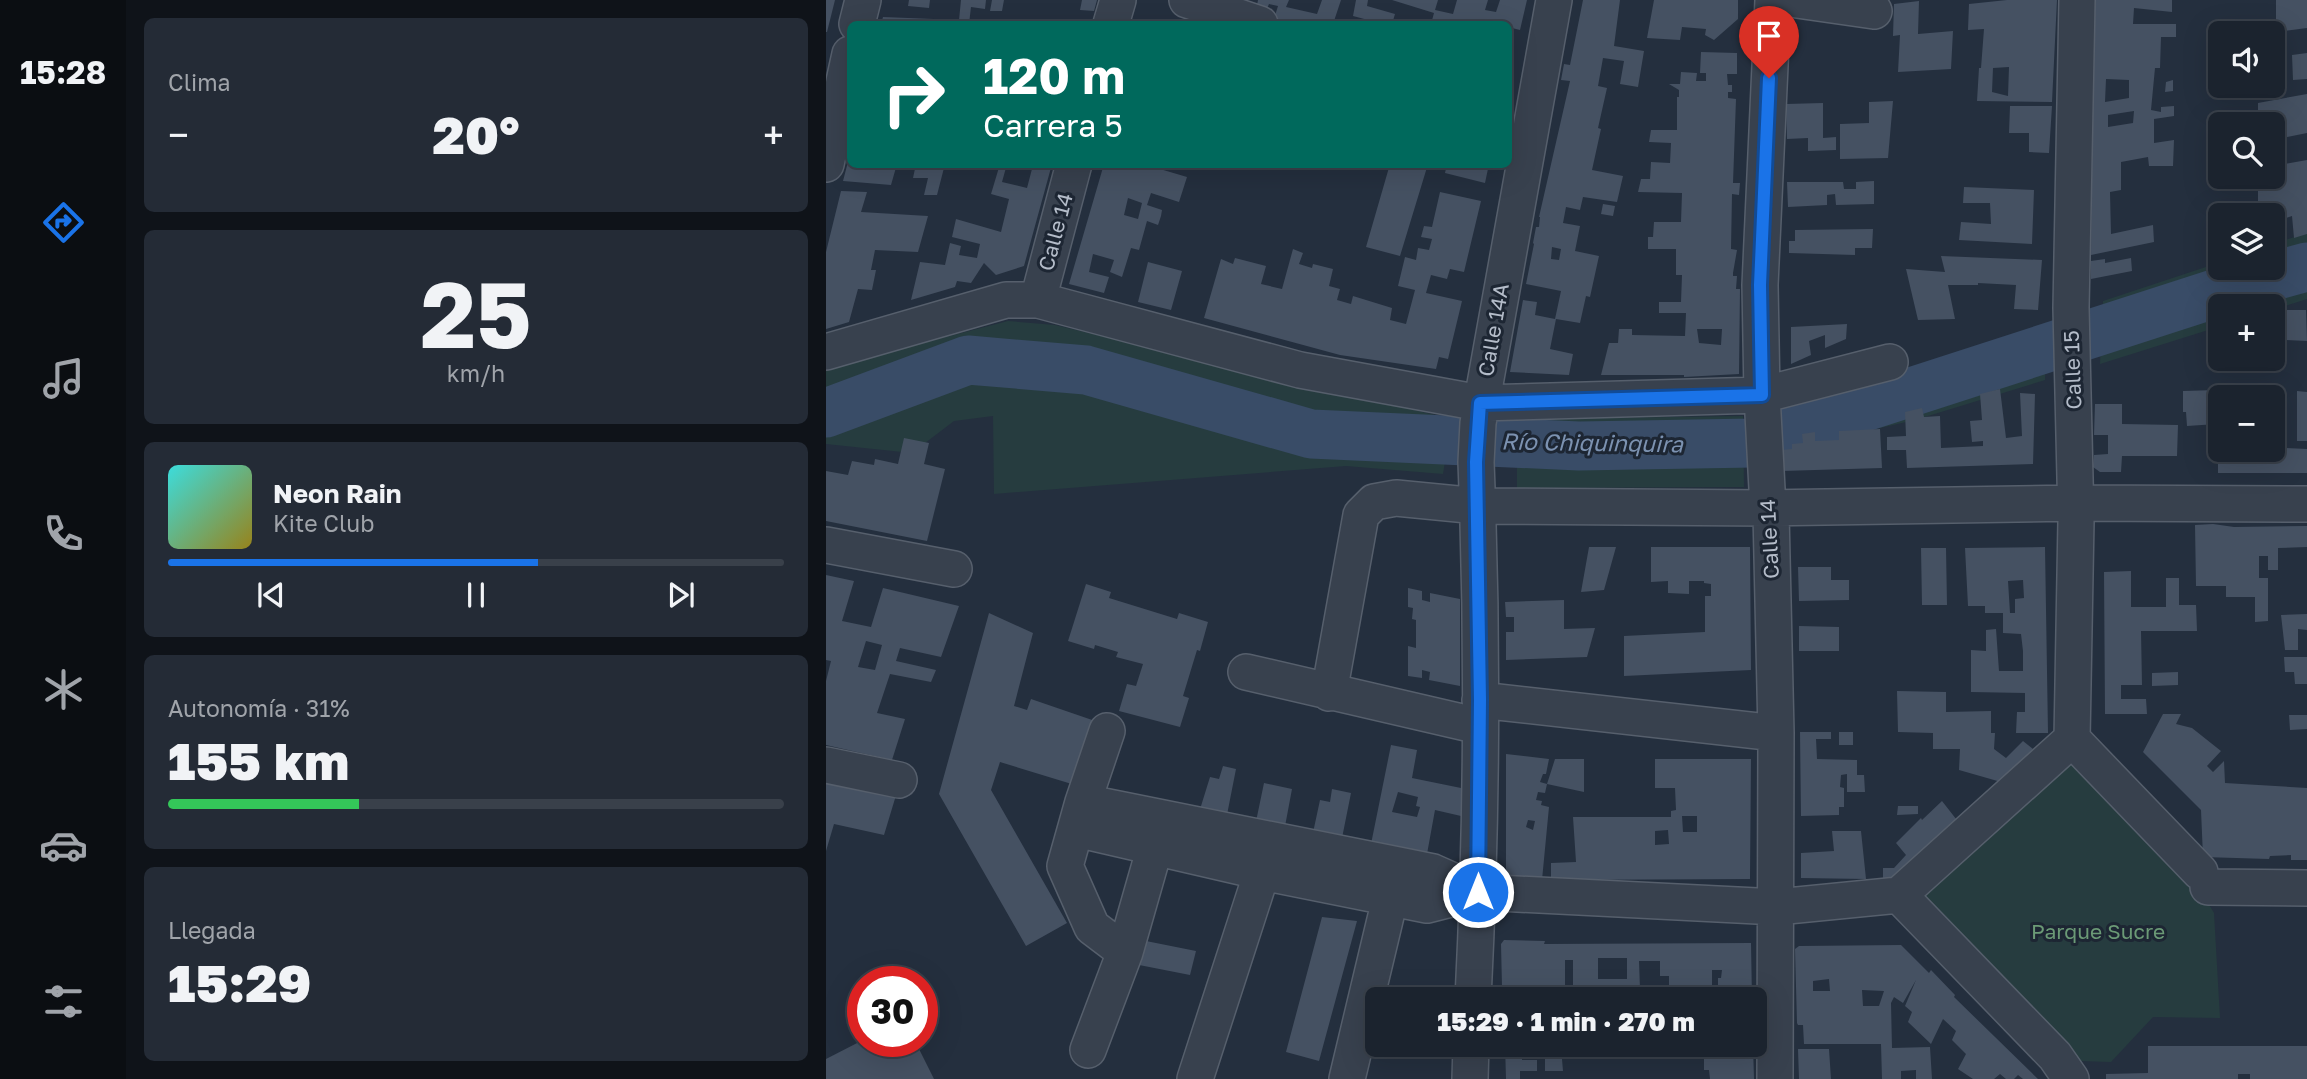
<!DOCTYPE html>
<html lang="es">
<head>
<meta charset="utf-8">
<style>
	body { margin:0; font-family:"Golos Text",sans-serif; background:#242b36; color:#f1f3f6; height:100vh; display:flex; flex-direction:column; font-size:26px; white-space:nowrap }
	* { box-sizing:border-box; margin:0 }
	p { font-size:23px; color:#a0a4aa }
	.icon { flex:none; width:38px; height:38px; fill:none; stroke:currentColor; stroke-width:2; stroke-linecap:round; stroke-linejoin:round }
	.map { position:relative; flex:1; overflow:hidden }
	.sheet { display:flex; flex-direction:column; gap:18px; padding:18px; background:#0f1319; width:700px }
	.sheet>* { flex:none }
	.top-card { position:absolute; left:21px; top:21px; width:665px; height:147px; border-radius:10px; box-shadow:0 7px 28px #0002,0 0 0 2px #39404a; background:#00695c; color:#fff; overflow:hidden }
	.buttons { position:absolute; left:1382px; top:21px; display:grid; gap:14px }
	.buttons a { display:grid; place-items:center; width:77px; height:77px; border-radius:10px; background:#1b232e; box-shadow:0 7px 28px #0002,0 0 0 2px #39404a; font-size:35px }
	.speed { position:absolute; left:21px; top:966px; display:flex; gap:14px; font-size:35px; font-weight:700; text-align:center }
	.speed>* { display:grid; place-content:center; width:91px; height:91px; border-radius:50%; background:#1b232e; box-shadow:0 7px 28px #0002,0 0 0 2px #39404a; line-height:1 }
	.speed .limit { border:10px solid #d22; background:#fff; color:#111 }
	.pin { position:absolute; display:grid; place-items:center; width:60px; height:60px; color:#fff; margin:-72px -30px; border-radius:50% 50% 50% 0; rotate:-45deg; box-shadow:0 0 7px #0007 }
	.pin .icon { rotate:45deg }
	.me { position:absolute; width:77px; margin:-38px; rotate:0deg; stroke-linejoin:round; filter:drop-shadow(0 0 5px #0008) }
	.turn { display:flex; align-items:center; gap:24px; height:147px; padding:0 21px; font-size:32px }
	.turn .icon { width:91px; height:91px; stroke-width:2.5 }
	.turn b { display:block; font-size:49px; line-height:60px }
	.big { font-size:52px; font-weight:800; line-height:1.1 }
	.sheet .tile { flex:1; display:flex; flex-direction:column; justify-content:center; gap:10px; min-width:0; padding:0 24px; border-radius:10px; background:#242b36 }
	.sheet .dial { align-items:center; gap:0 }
	.dial b { font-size:91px; line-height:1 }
	.song { display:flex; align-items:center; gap:21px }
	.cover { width:84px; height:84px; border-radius:10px; background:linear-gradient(135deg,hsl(180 70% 55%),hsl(50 70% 35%)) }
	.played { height:7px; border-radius:4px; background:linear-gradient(90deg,#1a73e8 60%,#39404a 60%) }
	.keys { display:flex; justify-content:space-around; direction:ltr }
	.heat { display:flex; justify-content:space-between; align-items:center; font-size:38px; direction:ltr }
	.charge { height:10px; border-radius:5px; background:linear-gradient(90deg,#34c759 31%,#39404a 0) }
	.trip { position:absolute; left:539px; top:987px; width:402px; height:70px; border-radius:10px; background:#1b232e; box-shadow:0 7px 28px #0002,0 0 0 2px #39404a; font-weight:800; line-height:70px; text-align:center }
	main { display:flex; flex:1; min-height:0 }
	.tabs { display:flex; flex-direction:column; width:126px; justify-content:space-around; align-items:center; background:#0b0e12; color:#a0a4aa }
	.tabs .icon { width:49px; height:49px }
	.tabs .on { color:#1a73e8 }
	.tabs b { font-size:32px; color:#f1f3f6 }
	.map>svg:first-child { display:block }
</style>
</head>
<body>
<main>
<nav class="tabs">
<b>15:28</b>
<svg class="icon on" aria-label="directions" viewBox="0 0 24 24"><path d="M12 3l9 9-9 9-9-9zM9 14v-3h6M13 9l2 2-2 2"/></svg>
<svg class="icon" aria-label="music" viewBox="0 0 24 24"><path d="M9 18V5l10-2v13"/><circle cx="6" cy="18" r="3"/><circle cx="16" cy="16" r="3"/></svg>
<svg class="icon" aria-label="phone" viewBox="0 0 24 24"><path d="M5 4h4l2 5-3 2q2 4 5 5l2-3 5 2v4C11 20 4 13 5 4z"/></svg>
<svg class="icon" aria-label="climate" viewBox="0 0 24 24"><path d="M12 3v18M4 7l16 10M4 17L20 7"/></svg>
<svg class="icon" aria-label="car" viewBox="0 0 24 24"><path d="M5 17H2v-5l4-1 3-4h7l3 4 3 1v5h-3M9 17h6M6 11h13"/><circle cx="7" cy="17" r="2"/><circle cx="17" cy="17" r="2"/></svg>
<svg class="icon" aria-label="filters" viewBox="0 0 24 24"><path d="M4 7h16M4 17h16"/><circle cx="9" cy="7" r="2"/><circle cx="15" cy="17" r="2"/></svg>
</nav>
<section class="sheet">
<div class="tile"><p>Clima</p>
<div class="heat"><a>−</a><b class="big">20°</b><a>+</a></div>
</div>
<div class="tile dial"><b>25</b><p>km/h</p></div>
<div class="tile">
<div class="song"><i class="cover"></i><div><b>Neon Rain</b><p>Kite Club</p></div></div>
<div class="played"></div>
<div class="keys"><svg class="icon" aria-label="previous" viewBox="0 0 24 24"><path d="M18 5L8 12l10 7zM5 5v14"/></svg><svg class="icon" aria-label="pause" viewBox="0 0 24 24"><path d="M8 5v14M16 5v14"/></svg><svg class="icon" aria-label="next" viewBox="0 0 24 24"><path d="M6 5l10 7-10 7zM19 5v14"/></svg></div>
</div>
<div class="tile"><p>Autonomía · 31%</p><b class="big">155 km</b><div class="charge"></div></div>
<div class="tile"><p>Llegada</p><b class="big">15:29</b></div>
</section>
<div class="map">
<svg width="1481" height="1079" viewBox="0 0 1481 1079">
	<rect width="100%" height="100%" fill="#242f3e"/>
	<path fill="#263c3f" d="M1481,233V299L1447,310V306H1395V326L1274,364L1277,301L1395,262V268H1447V244Z
		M182,321L229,325L626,419L617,474L520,466L168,494L167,416L128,421L86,453L0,444V368Z
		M1221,325L1219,380L1089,420L966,448L960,408Z
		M917,416L918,487L691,488V419Z
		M1246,759L1379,898L1388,913L1394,1018L1327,1017L1285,1062L1255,1061L1097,895Z"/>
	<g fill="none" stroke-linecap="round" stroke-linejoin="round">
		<path stroke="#394c67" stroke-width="49" d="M0,413L142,360L260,370L485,434L753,446L927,443L1425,282L1481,267"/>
	</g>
	<path fill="#455162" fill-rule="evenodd" d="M0,0H9L1,32H0Z
		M83,0H104L103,8L82,6Z
		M135,0H160L159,9L145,7L143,24H55L57,17L133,20Z
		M166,0H178L176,11H164Z
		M256,0H271L268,11L254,10Z
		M432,0H463L460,7L491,14L496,0H515L507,24H484L478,22L477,24H458L447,22L452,6L443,4L437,18L429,16Z
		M530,0H542L541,6L569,14L566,24H557L527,16Z
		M566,0H612L609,10L627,14L631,0H662L659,10L670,12L674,0H701L694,30L682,27V24H605L608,13Z
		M757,0H794L788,46L818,51L812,87L794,84L798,61L777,58L772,86L781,88L772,128L775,129L766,170L797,176L791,202L757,197L754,210L740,207L737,223L754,226L749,251L773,256L764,297L760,296L754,323L730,319L724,349L747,354L743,375L684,372L697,300L711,302L709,315L729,319L735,291L700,284L708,244L707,243L710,227H713L714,217H713L744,81L735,80L738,64L744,65ZM726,247L735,249L733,260L725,259Z
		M828,0H912V19L888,40L879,35L880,29L856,27L854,40L821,38Z
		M1181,0H1231L1226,102L1151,101L1153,68H1155L1158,29L1142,30L1143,4ZM1183,67L1182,96L1166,92L1167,68Z
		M1267,0H1346V12L1308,8L1307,24H1350V37H1335L1334,68H1329L1325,110L1335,112V107L1348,106V116L1328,119V143L1348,140L1347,166H1323L1322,157L1295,162V190L1284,192L1285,234L1327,225L1328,242L1265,255ZM1280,79L1303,80V98L1279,102ZM1308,111L1307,123L1282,127V115Z
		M1450,0H1481V28L1450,32Z
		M1093,1L1092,34L1127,31L1125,69L1072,72L1074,35L1067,36L1068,4Z
		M875,52L911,53V74H901L902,85H906V92H902V98L910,99L907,183H914L913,195L906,194L905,249L911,250L907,273V276H911L910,289H914L913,374L858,377V375H775L783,343H792L793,329H806V335L859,336L860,313H833V302H855L856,275H850V249H822V237H827L828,222H855L856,193L812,192L815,179H824L825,162L844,163L845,143L823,142L825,130H851V97H853V90L843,84H854L855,72L871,73L870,81H880V73H874ZM871,329H896L895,345L873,343Z
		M1481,53V79L1467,80L1466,55Z
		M1347,80V91L1339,92L1340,82Z
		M1481,94V133L1447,140V124H1428L1427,120L1432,119V103Z
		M1067,101L1062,158L1014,159V124L1043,123V102Z
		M997,103V138L1010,137V150L982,151V138L961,139L960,104Z
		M1184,106H1226L1223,153L1203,152V133H1183Z
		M24,154V164H71L65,185L17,181Z
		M1481,160V234L1468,238L1466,216L1447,222V215H1432V177H1447V166Z
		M90,164H119L111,195H98L102,178H87Z
		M174,164H181L176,182L201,188L206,169L195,164H226L198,266L170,275L158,263L145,283L131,281L129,287L85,300L94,262L119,265L124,243L135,246L133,255L151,258L154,244L126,237L130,219L175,232L183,199L165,194Z
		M278,164H317L361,177L353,202L325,193L321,205L336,210L335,216L332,225L321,221L313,250L305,248L296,277L284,272L288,260L267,254L263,272L283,277L278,293L243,284ZM302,198L316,203L312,219L298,215Z
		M564,164H602L574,256L540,247Z
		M621,164H663L659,183L619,173Z
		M1048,181V204L1010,205L1009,194L1001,195V205L962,207L961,182H1017L1018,189H1030V182Z
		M1138,187L1208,190L1206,244L1133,240L1135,222L1165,224L1164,203H1137Z
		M15,191L41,192L35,212L102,216L92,252L49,250L45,270H50L46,290L32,289L23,322L0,329V252Z
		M614,192L655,201L638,272L624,269L621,279L605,275L600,293L636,301L622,359L613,357L610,369L514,355L378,318L395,259L407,264L409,258L440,266L435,284L456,289L467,249L477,253L473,264L486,268L487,264L507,269L503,286L514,289L511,300L525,304L527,296L566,308L564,320L580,324L589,290L572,286L579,257L590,260L592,248L603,250L606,239L595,237L598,226L606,227Z
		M777,204L789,206L787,216L775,214Z
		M1047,229L1046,248H1029V255L963,253V241H969V230Z
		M1115,256L1216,260L1212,310L1188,309L1190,285L1152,283V285H1122L1129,319L1092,320L1080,269L1119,272Z
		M1305,258L1306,271L1265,279V261L1279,259V263Z
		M322,262L356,271L345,310L312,302Z
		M1461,310H1480L1481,341L1460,340Z
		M1021,324L1020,339L999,348V335L983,341L985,355L965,364V327Z
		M1174,389L1180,438L1196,436L1194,393L1209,394L1207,464L1081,468L1080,450H1061V437L1080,436L1079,412L1096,408L1098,417L1114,416L1115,448L1157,446V441L1146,442L1144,421L1156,420L1154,394Z
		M1390,390L1391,424L1361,426L1360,412H1357V391Z
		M1471,391L1481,392V441H1471Z
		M1432,392H1450V419L1459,420L1458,448L1481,449V473H1392V447H1395V450H1447V397H1432Z
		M1269,404H1296V424L1352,425L1351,456H1296L1295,472H1274L1267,467L1268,455L1282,454V435H1268Z
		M1054,429L1056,468L956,471L955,450L966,449V444L977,443L976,434L989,432V441L1013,440V431Z
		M78,438L103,443L98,464L119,469L101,541L0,521V471L22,475L26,461L48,465L49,459L72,464Z
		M1387,524L1408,527L1481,526V547L1452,548V570H1442V556H1433V578H1442V621L1429,622V597H1400V586H1370L1369,525Z
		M763,547H790L778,590L755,592Z
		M825,547H924L925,670L798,676V636L879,632V596H885V584L878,583V581H863V594L842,593V581L825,582Z
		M1219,547L1222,733H1190L1191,712H1199V693L1145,692V650L1160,651V630L1170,629L1173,671H1197V651L1195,634L1177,633V613H1159V606H1142L1139,548ZM1197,580L1198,598L1189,599V613H1184L1182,581Z
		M1095,548H1120L1121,605H1096Z
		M972,567H1005V580H1023V600L973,601Z
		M1305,571V607H1340V578H1353V605H1370L1371,631H1315L1316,685H1295V699H1320L1321,714H1279L1278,572Z
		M0,575L28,581L16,621L45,627L57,588L133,606L115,657L74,648L70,661L110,670L105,682L64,674L51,713L79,719L66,760L0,745V681L5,661L0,660ZM40,641L56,645L49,670L32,667Z
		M260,584L285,592L283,598L351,619L353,613L382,622L374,651L371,650L357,696L363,698L354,727L293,711L301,684L310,686L317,664L290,657L292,652L269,645L268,649L242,641Z
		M582,588L596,591V600L604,602V593L634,599V686L603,680L604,672L596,670V678L582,676V646L590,648V620L586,619L587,608L582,607Z
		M738,600V629L769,628L761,657L680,660V632H688V617H680L679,602Z
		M163,613L207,633L188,706L201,710L205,699L272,722L249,785L174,762L165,790L241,923L200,946L113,794Z
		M1481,614V630L1472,629V650H1459L1455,615Z
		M973,626L1013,627V651H973Z
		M1458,657H1481V684H1469L1468,672H1459Z
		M1352,672V685L1326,686V673Z
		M1071,691L1120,692V712L1165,711V733H1169L1168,749L1180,758L1197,741L1207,749L1175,782L1133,770L1134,749H1107V733L1072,732Z
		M1337,714H1355L1350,724L1366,728L1395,751L1381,766L1387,772L1398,761L1399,783L1481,788V860H1465V855L1444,856L1443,859L1377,857L1375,810L1317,752Z
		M1463,715H1481V729L1464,730Z
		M974,732H1005V739H990L991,759L1031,760V775H1038L1039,792H1021V774L1015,775L1014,787L1018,788V807H1013V815L975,816Z
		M1013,732H1027V745H1013Z
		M565,745L591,750L586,778L635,788V816L609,810L599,865L543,854ZM572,792L592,797L590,806L594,807L591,817L566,812Z
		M680,754L723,759L720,774H717L714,782L721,784L719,793L712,792L710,800L716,801L715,805L723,807L716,880H680ZM702,820L709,821L707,830L700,827Z
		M729,759H758V792L721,784Z
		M829,759H925L924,879L725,880V863L750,862L747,817H845V811L850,810L849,788H829ZM856,816H871V832H857ZM842,830L843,844L829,845V831Z
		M397,766L410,769L399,825L371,819L384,777L393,779Z
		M0,779L71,792L58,835L8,824L0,851Z
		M438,783L466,789L457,837L428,831Z
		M506,789L525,793L514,848L485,842L494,800L504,802Z
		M1116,801L1134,824L1080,879H1057V868H1068L1080,855L1070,843L1095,818L1096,820Z
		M1072,806H1092V814L1071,815Z
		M1006,831H1035L1040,879L975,878V853L1008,851Z
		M496,917L531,921L493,1061L460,1052Z
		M315,940L370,951L364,975L308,964Z
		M678,940L719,941L718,944L925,943L926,999H886V991H892V978H895L896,970H886V985H879V999H843V976H834V961H813L814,989H802V999H778V995H760V985H747V960H739V999H728V993H719V987H712L713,999H679V987H676L675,944ZM772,958H801V979H772Z
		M1075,945L1103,973L1105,970L1129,995L1128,997L1212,1079H1197L1192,1075L1188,1079H1180L1174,1074L1168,1079H1147L1132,1069L1140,1054L1126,1040L1130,1031L1117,1019L1105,1044L1082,1022L1086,1012L1079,1006L1090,980L1077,1003L1068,997L1065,1003L1066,1048L1104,1047L1106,1079H1090V1070L1075,1071V1079H1056L1055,1044H978L977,1025H972L971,1023L969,949L973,946ZM1003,979L1004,991H987V981ZM1036,990L1058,991L1053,1006H1037Z
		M37,1040L89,1041L108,1079H0V1059Z
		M679,1045H696V1060H711V1071H694V1079H680Z
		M908,1045H927L928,1079H884L883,1070H878V1056L908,1055Z
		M1322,1046H1481V1079H1424V1074H1412V1079H1280V1074L1322,1073Z
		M972,1049H1003L1005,1079H973Z
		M719,1059H736L737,1071H719Z"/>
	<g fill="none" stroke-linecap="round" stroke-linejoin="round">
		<g stroke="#565f6c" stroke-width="38">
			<path id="minor" d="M361,0L434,24
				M947,0L934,285L936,395L942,508L945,513L950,733L949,1079
				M971,0L1048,11
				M31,24L37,0
				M285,24L292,0
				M0,164L24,54
				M212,300L248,164
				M0,352L180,300H212L474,370L654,403L936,395L1064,362
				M0,545L128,569
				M420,672L653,726
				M503,693L535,515L548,502L570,498L652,506L942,508L1250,503L1481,504
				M654,700L950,733
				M281,731L257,802L239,866L266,927L299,952
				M1246,739L1250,520L1245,308L1251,0
				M1246,739L1374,872
				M0,765L73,780
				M257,802L607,872L652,892L951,907L1073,895L1246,739
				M250,829L436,872L601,905L652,892
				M1382,887L1481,888
				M1073,895L1229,1056L1245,1079
				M647,999C656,821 657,640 650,462L652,423L728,0
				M262,1050L299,952L329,847
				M369,1079L436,872
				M521,1079L564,899
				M644,1079L645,1045"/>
		</g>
		<use href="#minor" stroke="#38414e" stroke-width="35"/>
	</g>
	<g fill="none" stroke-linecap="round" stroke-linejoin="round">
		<g stroke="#114b97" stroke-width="18">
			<path id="route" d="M652,892L654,700L650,462L654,403L936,395L934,285L943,78"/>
		</g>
		<use href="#route" stroke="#1a73e8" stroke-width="12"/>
	</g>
	<g text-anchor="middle" stroke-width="6" stroke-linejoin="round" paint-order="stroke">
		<g font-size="21" fill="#b4bcc9" stroke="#1d2633">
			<text transform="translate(230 232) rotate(-75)" y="7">Calle 14</text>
			<text transform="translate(668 330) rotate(-80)" y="7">Calle 14A</text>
			<text transform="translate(1247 370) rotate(-92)" y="7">Calle 15</text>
			<text transform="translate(944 539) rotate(-93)" y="7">Calle 14</text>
		</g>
		<g font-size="21" fill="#6b9a76" stroke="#1d2633">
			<text x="1272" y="939">Parque Sucre</text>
		</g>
		<g font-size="23" font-style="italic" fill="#7c92b1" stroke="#1d2633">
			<text transform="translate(766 443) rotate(1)" y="8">Río Chiquinquira</text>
		</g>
	</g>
</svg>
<div class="buttons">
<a><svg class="icon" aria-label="sound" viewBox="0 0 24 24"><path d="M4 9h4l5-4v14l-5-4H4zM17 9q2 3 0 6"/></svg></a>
<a><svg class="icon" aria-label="search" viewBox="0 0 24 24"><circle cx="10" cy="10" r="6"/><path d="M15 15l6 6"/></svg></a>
<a><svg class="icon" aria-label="layers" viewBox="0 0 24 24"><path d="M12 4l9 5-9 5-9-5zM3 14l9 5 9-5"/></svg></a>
<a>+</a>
<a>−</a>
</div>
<div class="speed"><div class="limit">30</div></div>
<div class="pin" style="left:943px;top:78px;background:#d93025"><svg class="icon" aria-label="arrive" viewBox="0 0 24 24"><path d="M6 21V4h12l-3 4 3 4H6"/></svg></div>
<svg class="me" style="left:652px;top:892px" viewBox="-20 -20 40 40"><circle r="17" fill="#1a73e8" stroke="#fff" stroke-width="3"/><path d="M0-11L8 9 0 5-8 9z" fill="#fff"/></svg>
<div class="trip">15:29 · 1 min · 270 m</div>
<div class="top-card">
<div class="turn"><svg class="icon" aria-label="right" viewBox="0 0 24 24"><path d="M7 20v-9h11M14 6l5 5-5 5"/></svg><div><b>120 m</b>Carrera 5</div></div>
</div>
</div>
</main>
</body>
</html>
